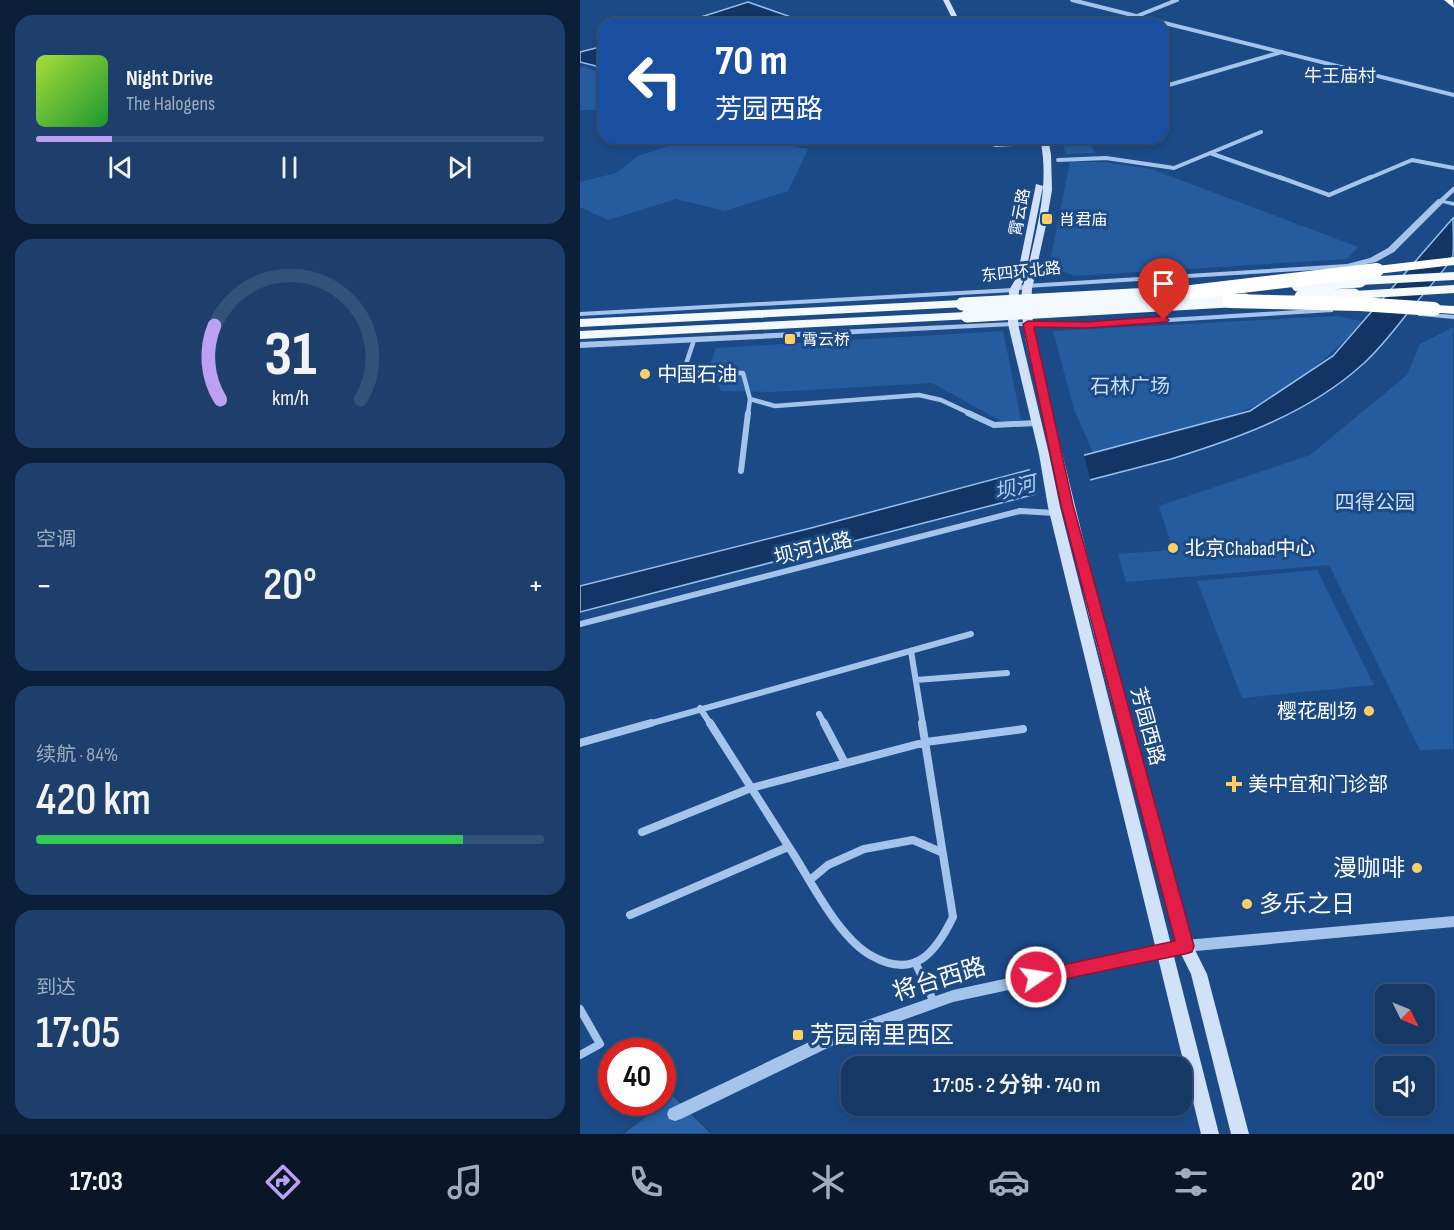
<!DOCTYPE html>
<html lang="zh">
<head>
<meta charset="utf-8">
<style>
	body { margin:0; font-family:"Sofia Sans Condensed","Noto Sans SC",sans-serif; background:#1e3f6b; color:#f1f3f6; height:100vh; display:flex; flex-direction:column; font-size:22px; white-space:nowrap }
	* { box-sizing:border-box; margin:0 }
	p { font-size:20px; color:#9dacbf }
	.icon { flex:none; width:33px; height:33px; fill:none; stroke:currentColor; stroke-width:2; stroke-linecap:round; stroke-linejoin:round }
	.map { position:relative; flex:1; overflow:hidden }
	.panel { display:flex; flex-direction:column; gap:15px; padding:15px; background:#0c1f38; width:580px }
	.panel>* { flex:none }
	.banner { position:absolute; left:18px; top:18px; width:570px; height:126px; border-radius:18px; box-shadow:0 3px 9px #0003,0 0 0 2px #345279; background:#1a4fa0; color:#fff; overflow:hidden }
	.needle { width:39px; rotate:133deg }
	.tools { position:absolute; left:795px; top:984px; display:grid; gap:12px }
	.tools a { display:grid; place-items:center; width:60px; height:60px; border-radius:12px; background:#153865; box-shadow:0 3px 9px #0003,0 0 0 2px #345279; font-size:30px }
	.speed { position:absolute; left:18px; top:1038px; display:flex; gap:12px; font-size:30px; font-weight:700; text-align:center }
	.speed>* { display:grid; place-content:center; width:78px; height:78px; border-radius:50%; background:#153865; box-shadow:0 3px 9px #0003,0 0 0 2px #345279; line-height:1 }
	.speed .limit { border:9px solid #d22; background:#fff; color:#111 }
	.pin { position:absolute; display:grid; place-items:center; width:51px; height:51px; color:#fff; margin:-62px -26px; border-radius:50% 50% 50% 0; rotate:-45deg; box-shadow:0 0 6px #0007 }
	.pin .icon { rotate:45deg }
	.me { position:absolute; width:66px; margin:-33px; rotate:77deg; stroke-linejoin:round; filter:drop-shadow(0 0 4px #0008) }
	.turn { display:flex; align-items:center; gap:21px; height:126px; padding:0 18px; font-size:27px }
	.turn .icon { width:78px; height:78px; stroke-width:2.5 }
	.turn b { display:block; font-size:42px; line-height:51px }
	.big { font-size:45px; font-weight:600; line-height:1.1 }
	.panel .widget { flex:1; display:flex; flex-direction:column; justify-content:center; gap:9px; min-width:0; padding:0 21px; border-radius:18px; background:#1e3f6b }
	.panel .dial { align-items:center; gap:0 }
	.dial svg { height:156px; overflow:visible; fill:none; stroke:#345279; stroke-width:7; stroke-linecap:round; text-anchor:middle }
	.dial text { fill:#f1f3f6; stroke:none }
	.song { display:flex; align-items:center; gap:18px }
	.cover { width:72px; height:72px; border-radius:9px; background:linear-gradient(135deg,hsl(80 70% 55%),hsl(130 70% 35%)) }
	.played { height:6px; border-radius:3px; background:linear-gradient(90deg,#bca0f2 15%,#345279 15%) }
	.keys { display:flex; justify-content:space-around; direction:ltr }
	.heat { display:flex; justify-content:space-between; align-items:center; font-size:33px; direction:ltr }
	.charge { height:9px; border-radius:4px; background:linear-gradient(90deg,#34c759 84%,#345279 0) }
	.trip { position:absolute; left:261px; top:1056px; width:351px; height:60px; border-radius:18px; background:#153865; box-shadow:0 3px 9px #0003,0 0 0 2px #345279; font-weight:600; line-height:60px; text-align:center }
	.tab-bar { display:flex; height:96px; justify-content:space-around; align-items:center; background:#081628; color:#9dacbf }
	.tab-bar .icon { width:42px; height:42px }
	.tab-bar .selected { color:#bca0f2 }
	.tab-bar b { font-size:27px; color:#f1f3f6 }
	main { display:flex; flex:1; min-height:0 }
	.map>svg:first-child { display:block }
</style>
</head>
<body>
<main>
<section class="panel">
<div class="widget">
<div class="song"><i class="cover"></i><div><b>Night Drive</b><p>The Halogens</p></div></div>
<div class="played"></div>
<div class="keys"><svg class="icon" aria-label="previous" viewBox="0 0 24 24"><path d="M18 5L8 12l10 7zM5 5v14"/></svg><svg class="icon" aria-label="pause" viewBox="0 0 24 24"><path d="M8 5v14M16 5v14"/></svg><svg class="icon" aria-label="next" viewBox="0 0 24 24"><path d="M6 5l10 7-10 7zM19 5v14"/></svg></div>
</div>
<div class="widget dial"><svg viewBox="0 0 100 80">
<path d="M14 69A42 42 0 1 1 86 69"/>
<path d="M14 69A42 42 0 0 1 11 31" stroke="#bca0f2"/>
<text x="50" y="56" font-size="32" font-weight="700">31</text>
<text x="50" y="72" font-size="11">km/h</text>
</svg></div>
<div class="widget"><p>空调</p>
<div class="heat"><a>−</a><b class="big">20°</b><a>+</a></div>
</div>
<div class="widget"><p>续航 · 84%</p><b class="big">420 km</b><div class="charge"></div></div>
<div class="widget"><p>到达</p><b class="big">17:05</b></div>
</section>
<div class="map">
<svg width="874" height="1134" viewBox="0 0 874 1134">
	<rect width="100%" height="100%" fill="#1c4a87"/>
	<path fill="#255ca0" d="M0,66L24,73V110H0Z
		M98,138H174L228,149L208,191L145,211L96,199L28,220L0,207V182L36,173L58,156L91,145L89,141Z
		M480,138H508L515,153L486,154Z
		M490,162H523L571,169L778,247L767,259L495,276L469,267Z
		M759,316L783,322C760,346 723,380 694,396C639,426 574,440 515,457L494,409L473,331Z
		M873,327V749L840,750L749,565L546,582L538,554L593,550L579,506L730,455L827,375L840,344Z
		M423,331L441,420L421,421L352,383L192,392L141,391L130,365L136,348Z
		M737,570L794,685L662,698L617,581Z"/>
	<path fill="#123565" stroke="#97bfee" stroke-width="1.5" d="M168,2L211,17L213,24H99Z
		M24,46V68L0,62V52Z
		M873,218C873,230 874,243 873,255C872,261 841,297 834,305C818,325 802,347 783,364C729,413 659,438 591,459L0,612V586L231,528L670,411L753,356Z"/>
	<path fill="#1c4a87" d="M503,451L511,483L456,497L449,466Z"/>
	<path fill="#2b61a5" stroke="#1e4474" stroke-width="1.5" d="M93,1095L132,1134H42Z"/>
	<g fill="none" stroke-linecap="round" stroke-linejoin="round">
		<path stroke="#a4c4ec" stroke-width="4" d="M492,0L874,95
			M557,16L597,0
			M582,87L702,52
			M394,138L416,145L450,143
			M630,153L704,179
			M478,160L526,158L594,168L681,132
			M787,179L832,160L874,168"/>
		<path stroke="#a4c4ec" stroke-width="4.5" d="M699,177L749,195L791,177
			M861,201L874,189
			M114,340L103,373H163L170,399L195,406L339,395L361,400L391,414
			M168,414L170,399"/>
		<path stroke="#a4c4ec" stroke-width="6" d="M388,413L414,425L456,423
			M161,471L168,413
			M0,624L440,511L475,513
			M331,651L343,725
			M336,680L427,673
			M120,708L131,725
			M239,714L245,725
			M65,725L391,634"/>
		<path stroke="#a4c4ec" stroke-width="8" d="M130,723C158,767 186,811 214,855C233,885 260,939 292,956C335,980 356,952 373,917L342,723
			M244,723L265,763
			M0,743L71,723
			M62,832L171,788L346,742L443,729
			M230,880L248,865L284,849L333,840L361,852
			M50,915L208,847
			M335,962L354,1002
			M0,1009L20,1044L0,1055"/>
		<path fill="#a4c4ec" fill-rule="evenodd" d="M858,199L874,202V206L863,203L814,252L796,262L767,268L447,288L434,292L0,316V312L433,288L446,284L767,264L790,258L808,248Z
			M750,308H753V312L507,327L433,326L0,348V342L433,322L507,323Z
			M838,312L874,315V319L841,316H838Z
			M874,916V927L605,952L373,1002L254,1045L101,1119L95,1121L89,1119L87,1114L89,1109L244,1035L373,990L605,940Z"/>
		<path fill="#d0e1f8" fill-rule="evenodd" d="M363,0H369L381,24H375Z
			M460,138H468L471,155L472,190L466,225L452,289L451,305L455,342L521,612L613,946L627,974L669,1134H651L611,974L597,946L508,612L446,342C443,325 440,307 442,290C443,284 446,278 447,272C457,227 470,184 460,138Z
			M456,184L463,186L445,277L439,290L438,324L469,454L480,507L639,1134H621L468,507L459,454L428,324L429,290L437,277Z"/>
		<path fill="#f4f8ff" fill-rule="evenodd" d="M874,272V280L780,285L774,281L780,277Z
			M874,285V293L774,299L768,295L774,291Z
			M382,300L386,301V307L0,327V319Z
			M387,312L392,313V319L0,339V331Z"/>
		<path fill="#fff" fill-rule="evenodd" d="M864,0H873L874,8Z
			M874,257V265L797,274L790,270L797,266Z
			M854,305L874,306V314L849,312L847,309Z"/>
		<path stroke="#f4f8ff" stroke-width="13" d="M718,285L780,281
			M721,297L774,295
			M382,304L627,291
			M387,316L665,300"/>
		<path stroke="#fff" stroke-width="14" d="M611,292L797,270
			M649,301L780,304L854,309"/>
	</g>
	<path fill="#e11d48" stroke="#92132f" stroke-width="1.5" d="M584,316L589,320L587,322L507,328L454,327L493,505L614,946L612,952L605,954L456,985L450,983L447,977L450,972L595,941L481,505L443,324L448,321L507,322Z"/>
	<g fill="#fcd061" stroke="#1c4a87" stroke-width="2">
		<rect x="461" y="213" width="12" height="12" rx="3"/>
		<rect x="204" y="333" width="12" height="12" rx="3"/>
		<circle cx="65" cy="374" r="6"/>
		<circle cx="593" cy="548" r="6"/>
		<circle cx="789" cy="711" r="6"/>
		<path d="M651 775h6v6h6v6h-6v6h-6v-6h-6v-6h6z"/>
		<circle cx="837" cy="868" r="6"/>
		<circle cx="667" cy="904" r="6"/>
		<rect x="212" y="1029" width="12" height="12" rx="3"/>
	</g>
	<g text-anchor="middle" stroke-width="6" stroke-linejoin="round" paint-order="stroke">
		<g font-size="16" fill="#fff" stroke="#1c4a87">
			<text transform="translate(439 212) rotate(-79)" y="6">霄云路</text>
			<text transform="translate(441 271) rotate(-6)" y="6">东四环北路</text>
		</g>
		<g font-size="16" fill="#fff" stroke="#1c4a87" text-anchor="start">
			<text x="479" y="225">肖君庙</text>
			<text x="222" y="345">霄云桥</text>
		</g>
		<g font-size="18" fill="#fff" stroke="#1c4a87">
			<text x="760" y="82">牛王庙村</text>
		</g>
		<g font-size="20" fill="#fff" stroke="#1c4a87" text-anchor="start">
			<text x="77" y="381">中国石油</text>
			<text x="605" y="555">北京Chabad中心</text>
			<text x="777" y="718" text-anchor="end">樱花剧场</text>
			<text x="668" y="791">美中宜和门诊部</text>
		</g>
		<g font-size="20" fill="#c9def8" stroke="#1c4a87">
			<text x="550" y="393">石林广场</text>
			<text x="795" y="509">四得公园</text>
		</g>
		<g font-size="20" fill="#fff" stroke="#1c4a87">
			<text transform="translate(233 548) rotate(-14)" y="7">坝河北路</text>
			<text transform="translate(568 726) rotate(75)" y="7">芳园西路</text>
		</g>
		<g font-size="21" font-style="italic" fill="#afcef3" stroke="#1c4a87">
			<text transform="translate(435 488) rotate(-14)" y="7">坝河</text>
		</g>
		<g font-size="24" fill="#fff" stroke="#1c4a87" text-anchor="start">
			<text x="825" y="876" text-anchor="end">漫咖啡</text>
			<text x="679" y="912">多乐之日</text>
			<text x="230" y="1043">芳园南里西区</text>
		</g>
		<g font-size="24" fill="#fff" stroke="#1c4a87">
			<text transform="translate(359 979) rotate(-17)" y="8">将台西路</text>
		</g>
	</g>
</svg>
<div class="tools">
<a><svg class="needle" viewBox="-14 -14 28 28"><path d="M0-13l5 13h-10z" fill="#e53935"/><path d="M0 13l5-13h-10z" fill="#9dacbf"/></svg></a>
<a><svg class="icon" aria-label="sound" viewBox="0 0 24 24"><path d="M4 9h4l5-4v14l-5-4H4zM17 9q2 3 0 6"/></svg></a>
</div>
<div class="speed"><div class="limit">40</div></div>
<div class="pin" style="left:584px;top:320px;background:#d93025"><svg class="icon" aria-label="arrive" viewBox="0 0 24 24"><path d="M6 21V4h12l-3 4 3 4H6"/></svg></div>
<svg class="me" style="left:456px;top:977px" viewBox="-20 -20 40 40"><circle r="17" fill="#e11d48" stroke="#fff" stroke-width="3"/><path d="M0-11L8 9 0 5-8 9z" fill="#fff"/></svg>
<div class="trip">17:05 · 2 分钟 · 740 m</div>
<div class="banner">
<div class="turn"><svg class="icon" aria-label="left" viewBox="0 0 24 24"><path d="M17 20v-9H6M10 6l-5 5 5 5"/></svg><div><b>70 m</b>芳园西路</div></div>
</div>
</div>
</main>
<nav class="tab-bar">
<b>17:03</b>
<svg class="icon selected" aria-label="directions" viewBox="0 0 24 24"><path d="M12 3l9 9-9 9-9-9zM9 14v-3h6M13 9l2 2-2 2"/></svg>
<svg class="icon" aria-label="music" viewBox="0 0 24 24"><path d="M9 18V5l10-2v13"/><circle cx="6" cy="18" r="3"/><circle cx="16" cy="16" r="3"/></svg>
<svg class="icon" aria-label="phone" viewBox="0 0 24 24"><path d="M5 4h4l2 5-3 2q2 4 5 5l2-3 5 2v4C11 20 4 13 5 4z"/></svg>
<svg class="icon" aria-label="climate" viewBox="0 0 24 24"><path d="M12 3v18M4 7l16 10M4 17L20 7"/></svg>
<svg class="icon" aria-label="car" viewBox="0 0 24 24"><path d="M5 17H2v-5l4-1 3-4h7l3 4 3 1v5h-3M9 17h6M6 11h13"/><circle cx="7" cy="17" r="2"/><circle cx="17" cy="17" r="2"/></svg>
<svg class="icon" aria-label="filters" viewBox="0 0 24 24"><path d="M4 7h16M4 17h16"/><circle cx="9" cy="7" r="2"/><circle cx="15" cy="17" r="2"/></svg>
<b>20°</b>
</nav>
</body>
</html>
